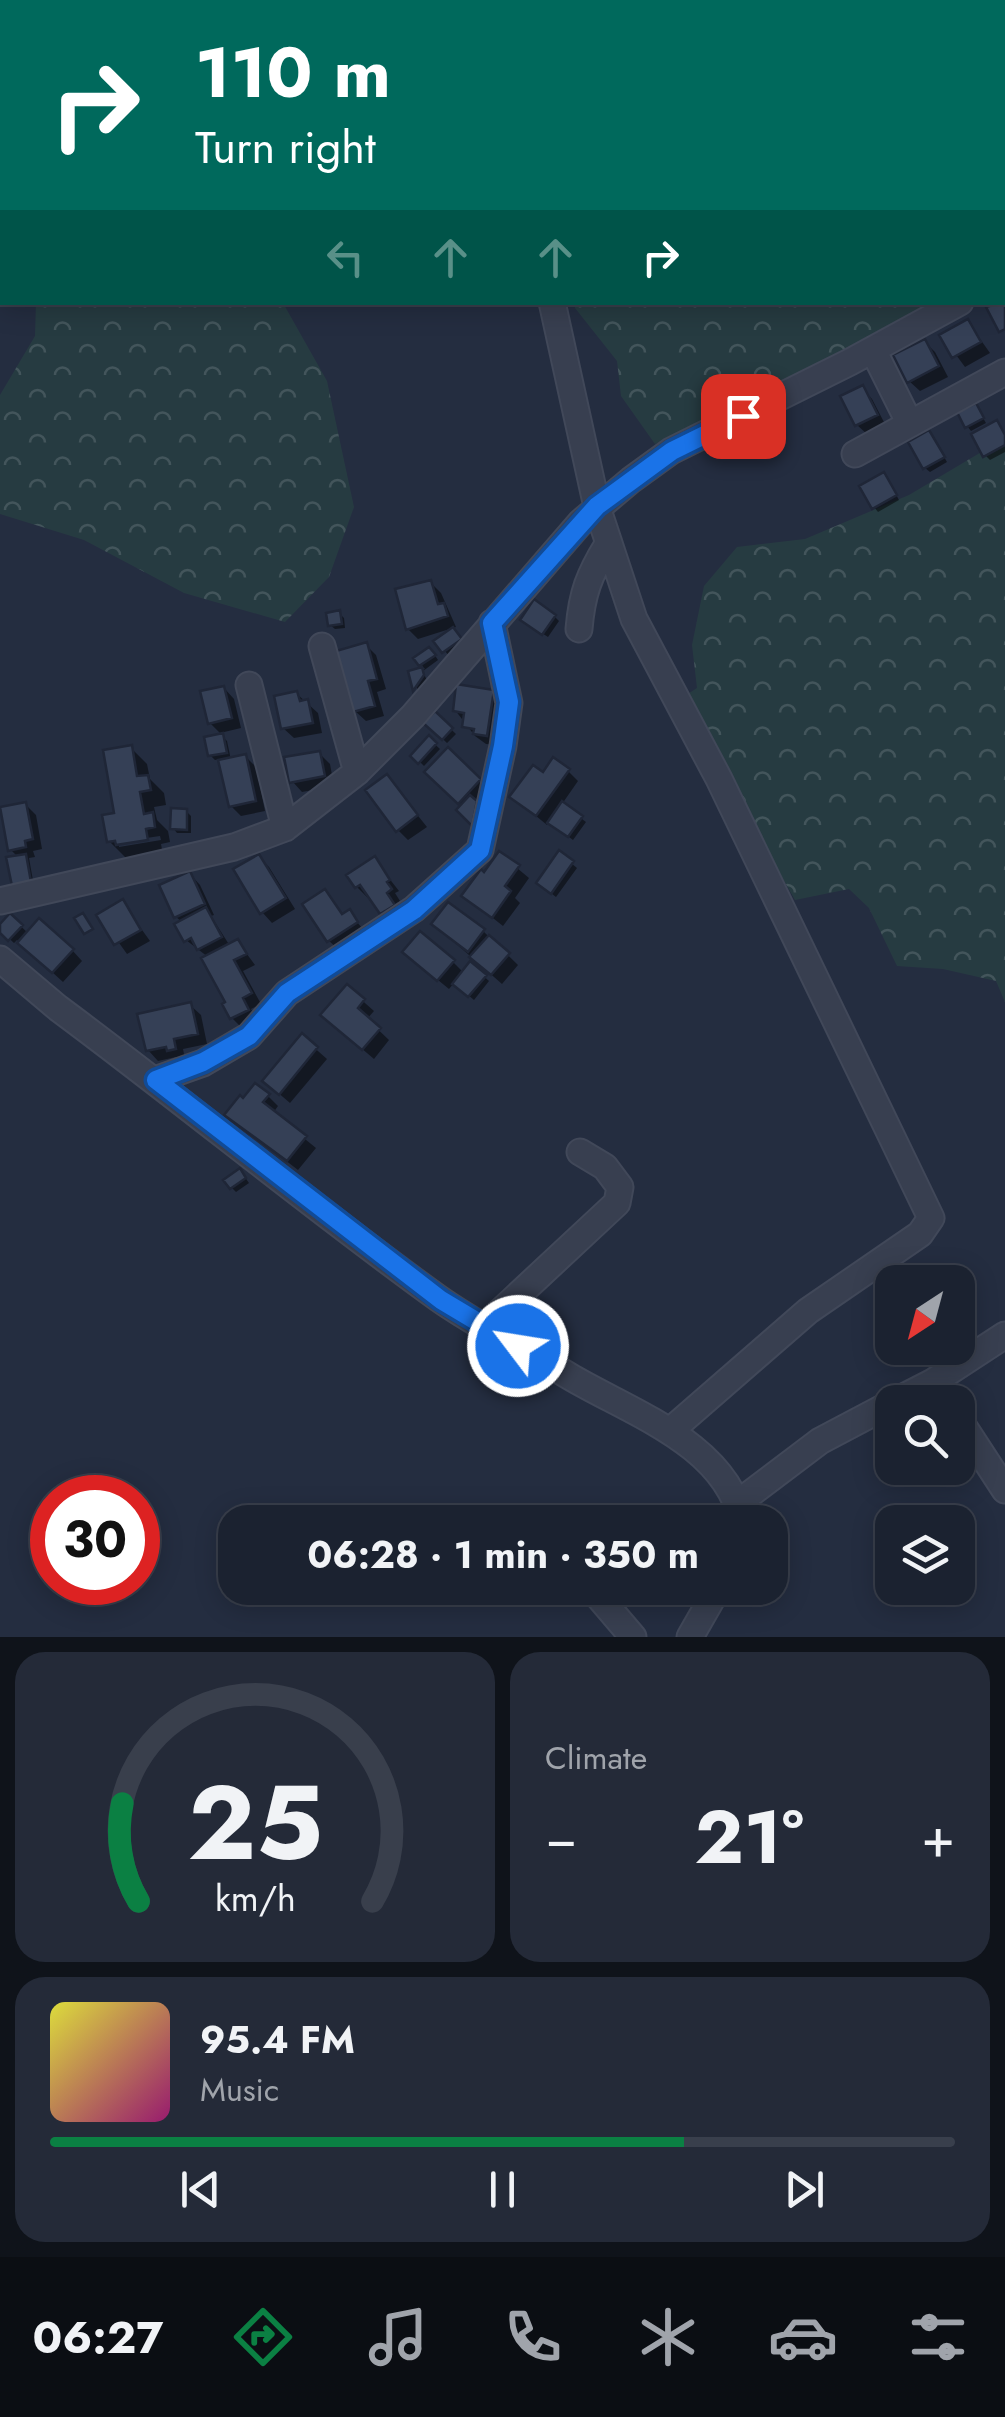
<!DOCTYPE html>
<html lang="en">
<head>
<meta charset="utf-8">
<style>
	body { margin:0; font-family:Jost,sans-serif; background:#242a38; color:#f1f3f6; height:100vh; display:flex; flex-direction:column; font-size:38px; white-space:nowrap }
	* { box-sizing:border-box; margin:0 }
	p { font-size:32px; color:#a0a4ab }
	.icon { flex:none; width:55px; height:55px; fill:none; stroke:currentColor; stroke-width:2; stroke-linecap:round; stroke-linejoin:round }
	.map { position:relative; height:1637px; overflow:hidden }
	.panel { display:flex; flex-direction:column; gap:15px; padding:15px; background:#0f131a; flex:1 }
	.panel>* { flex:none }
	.guide { position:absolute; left:0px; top:0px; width:1005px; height:305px; box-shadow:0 5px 25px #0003,0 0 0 2px #393f4c; background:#00695c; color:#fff; overflow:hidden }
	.needle { width:65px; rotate:216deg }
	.tools { position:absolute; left:875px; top:1265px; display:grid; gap:20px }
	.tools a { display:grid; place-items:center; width:100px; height:100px; border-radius:20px; background:#1b2230; box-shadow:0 5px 25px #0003,0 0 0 2px #393f4c; font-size:50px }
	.speed { position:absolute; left:30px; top:1475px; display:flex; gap:20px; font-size:50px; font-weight:700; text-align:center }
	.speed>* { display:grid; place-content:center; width:130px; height:130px; border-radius:50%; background:#1b2230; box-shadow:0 5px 25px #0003,0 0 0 2px #393f4c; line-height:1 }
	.speed .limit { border:15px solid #d22; background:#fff; color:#111 }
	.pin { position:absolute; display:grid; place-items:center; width:85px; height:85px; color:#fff; margin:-42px; border-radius:20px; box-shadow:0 5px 15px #0006 }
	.me { position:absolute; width:110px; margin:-55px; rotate:301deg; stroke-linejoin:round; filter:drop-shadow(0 0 8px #0008) }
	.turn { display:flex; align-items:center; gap:35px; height:210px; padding:0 30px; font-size:45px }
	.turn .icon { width:130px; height:130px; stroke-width:2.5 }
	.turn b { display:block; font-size:70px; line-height:85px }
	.lanes { display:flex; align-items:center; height:95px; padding:0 30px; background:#0003; justify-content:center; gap:50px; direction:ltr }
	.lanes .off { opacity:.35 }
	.big { font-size:75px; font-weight:700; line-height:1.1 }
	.panel .tile { flex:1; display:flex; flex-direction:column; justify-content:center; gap:15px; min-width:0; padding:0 35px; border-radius:30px; background:#242a38 }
	.panel .dial { align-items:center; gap:0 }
	.dial svg { height:260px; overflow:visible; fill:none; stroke:#393f4c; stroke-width:7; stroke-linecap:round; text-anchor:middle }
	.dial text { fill:#f1f3f6; stroke:none }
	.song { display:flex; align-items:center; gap:30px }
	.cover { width:120px; height:120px; border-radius:15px; background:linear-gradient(135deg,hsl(60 70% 55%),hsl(320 70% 35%)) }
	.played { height:10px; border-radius:5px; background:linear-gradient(90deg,#0b8043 70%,#393f4c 70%) }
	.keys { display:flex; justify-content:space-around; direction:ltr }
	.heat { display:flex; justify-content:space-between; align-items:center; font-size:55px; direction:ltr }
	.panel .tiles { flex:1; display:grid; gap:15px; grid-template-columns:1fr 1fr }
	.tile:last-child { grid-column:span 2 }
	.trip { position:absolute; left:218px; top:1505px; width:570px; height:100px; border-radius:30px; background:#1b2230; box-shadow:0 5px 25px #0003,0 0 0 2px #393f4c; font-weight:700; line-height:100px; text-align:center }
	.tab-bar { display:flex; height:160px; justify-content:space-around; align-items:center; background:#0b0e13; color:#a0a4ab }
	.tab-bar .icon { width:70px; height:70px }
	.tab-bar .on { color:#0b8043 }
	.tab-bar b { font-size:45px; color:#f1f3f6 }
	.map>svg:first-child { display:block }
</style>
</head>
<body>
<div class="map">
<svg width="1005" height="1637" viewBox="0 0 1005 1637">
	<defs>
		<pattern id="forest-crowns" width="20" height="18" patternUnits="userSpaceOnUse" patternTransform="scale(2.5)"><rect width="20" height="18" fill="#263b41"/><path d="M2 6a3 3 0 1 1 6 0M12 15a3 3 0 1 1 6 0" fill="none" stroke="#43555b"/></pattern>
	</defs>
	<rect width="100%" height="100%" fill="#242d40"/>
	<path fill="url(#forest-crowns)" d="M36,303H283L327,381L354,507L329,577L285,622L184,593L84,540L0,514V395L35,336Z
		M575,303H937L849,351L655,444L621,396L617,361L575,308Z
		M1005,438V1002L996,981L943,969L897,966L869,908L849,889L795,900L680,699L697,688L692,645L704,586L737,547L805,539L909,495Z"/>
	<path fill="#0007" fill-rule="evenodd" d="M968,322L990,353L965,367L942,336Z
		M925,342L935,352L948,377L920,391L909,381Z
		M862,388L872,399L886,426L868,435L857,425L843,397Z
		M976,406L986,423L971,431L967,426Z
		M997,423L1005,435V452L990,460L985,455Z
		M933,438L947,462L930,472L925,468Z
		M888,480L899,500L878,512L874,507Z
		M431,583L441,593L456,627L418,639L408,629Z
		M339,613L344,618L345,628L335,629L330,625Z
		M554,616L559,621L548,637L528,624Z
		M457,634L464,645L449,656L437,641Z
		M366,645L376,655L386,689L377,692L384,716L366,721L355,711Z
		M434,654L438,660L423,671L427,681L419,693L411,673L425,669L421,665Z
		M224,688L234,699L241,728L220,733L210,723Z
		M493,692L503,702L497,745L486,744L475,736L455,710Z
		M297,694L318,713L322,733L294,738L283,728Z
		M435,714L456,734L447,743L426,723Z
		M222,736L227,741L231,760L246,757L256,767L265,811L241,816L231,806L221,759L215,760L210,755Z
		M429,739L440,749L424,766L414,756Z
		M131,748L147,764L150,779L164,793L166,805L154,807L157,820L168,831L170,842L161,844L163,855L134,860L125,857L109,841ZM160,836L161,840L119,847V842Z
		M448,751L489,791L477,805L480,808L477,827L459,810L463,806L428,772Z
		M319,753L330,764L334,786L302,792L292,781Z
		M568,771L578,781L562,804L586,822L573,840L549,822L547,825L513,797L543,776Z
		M387,777L427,827L408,840L398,830Z
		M26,805L36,815L42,849L33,851L35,857L29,858L34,886L18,889L19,858L10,849Z
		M186,811L191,816V833H177L173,828Z
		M500,854L529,878L515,898L520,903L503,926L465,896Z
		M560,854L577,868L556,897L543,887Z
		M258,857L269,867L295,909L272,923L262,912Z
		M374,859L399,891L395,893L400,901L395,904L403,916L392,923L370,895L367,897L357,887Z
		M190,874L200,885L214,915L211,916L230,946L238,942L255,965L243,971L261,1004L251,1009L257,1020L242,1028L232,1018L208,957L186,940L182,922L176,917Z
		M325,892L344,916L349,912L366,933L339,950L328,940Z
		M122,902L150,941L127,954L99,915Z
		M10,916L29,934L72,950L82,961L63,982L17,940L14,943L0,930Z
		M483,931L518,965L502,984L445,934Z
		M416,962H453L464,973L471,965L489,981L474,1000L454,983L449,989Z
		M348,988L374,1011L367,1019L389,1040L374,1059L334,1025Z
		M190,1005L201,1015L207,1044L183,1049L185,1059L180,1060L176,1057L158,1061L148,1050Z
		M302,1037L327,1059L290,1103L276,1091Z
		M268,1096L278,1106L273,1113L316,1148L298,1170L227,1115Z
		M244,1176L249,1183L236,1192L232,1188Z"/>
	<path fill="#354056" stroke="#1f2637" stroke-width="2.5" d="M1005,297V329L999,332L986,307L1002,302Z
		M968,319L981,342L952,358L939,335Z
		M925,339L939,366L907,383L893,355Z
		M863,385L878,415L855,426L840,396Z
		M976,403L984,418L965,428L957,412Z
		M997,420L1005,435V445L983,457L971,434Z
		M929,430L945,457L923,469L908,442Z
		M884,472L897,495L872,509L859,486Z
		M431,580L438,604L444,603L448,616L406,630L395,589Z
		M534,599L556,615L542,635L520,620Z
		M340,610L342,624L328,626L326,613Z
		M453,627L462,639L442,653L433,641Z
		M367,642L377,679L368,681L375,706L353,712L336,651Z
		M429,647L436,655L419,666L413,658Z
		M422,667L424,675L413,691L408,671Z
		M456,684L494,690L487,736L473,734L474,729L462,727L464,713L453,711Z
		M224,686L232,718L208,724L200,691Z
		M297,691L300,701L308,699L313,723L281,729L274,696Z
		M435,711L453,728L442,740L423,723Z
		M223,733L227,753L208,756L204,737Z
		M429,735L437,743L418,764L410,756Z
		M132,745L137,776L148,775L151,790L140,792L144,814L153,812L155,827L146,829L148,840L116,845L115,841L107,842L102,815L114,813L103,750Z
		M448,747L481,779L458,804L424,772Z
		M320,751L325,776L289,783L284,757Z
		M246,754L256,801L229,807L218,760Z
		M553,757L570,769L536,816L509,797L533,765L543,772Z
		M387,774L418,815L396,832L365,790Z
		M470,795L477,801L472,826L456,810Z
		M562,801L583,816L568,837L547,823Z
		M26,802L33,839L25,841L26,847L8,851L0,807Z
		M171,808L187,809V830L170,829Z
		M559,850L574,861L551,894L536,883Z
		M499,851L520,865L505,886L511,891L492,918L461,896L481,869L484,872Z
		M26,854L31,882L12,886L6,857Z
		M259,854L286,898L260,914L233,869Z
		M375,856L390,880L387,882L392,889L387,893L395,905L380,914L360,885L355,888L346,875Z
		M190,871L205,904L174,918L159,885Z
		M325,889L342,914L350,909L358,922L327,942L302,904Z
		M123,899L141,930L114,945L96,915Z
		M448,902L485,929L468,952L431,924Z
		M206,907L222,937L197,950L191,938L184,942L174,924Z
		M10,913L23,925L8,941L0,933V924Z
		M83,913L93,929L84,934L74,918Z
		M39,918L74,949L52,973L17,943Z
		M420,931L455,960L437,981L402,952Z
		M489,935L510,953L491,975L469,957Z
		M238,939L247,954L234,960L252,993L243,998L249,1010L230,1019L222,1004L225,1002L201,958Z
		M470,961L487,975L468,997L452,984Z
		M347,984L365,999L358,1008L381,1028L362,1050L320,1015Z
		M191,1002L198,1034L174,1039L176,1049L167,1051L166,1047L146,1051L137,1014Z
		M302,1033L318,1047L279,1095L262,1081Z
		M255,1083L270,1094L263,1102L307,1136L287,1161L224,1115L240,1095L243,1098Z
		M240,1168L246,1178L230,1189L223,1180Z"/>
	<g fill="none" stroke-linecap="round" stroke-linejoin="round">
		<g stroke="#414859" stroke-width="29">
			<path id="minor" d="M565,2L569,0
				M0,15H2
				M1002,284L1005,282
				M552,302L597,507L634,619L719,779L931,1218L920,1234L808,1311L670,1431
				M873,350L910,424
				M855,454L1005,372
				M579,629C582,593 589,575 608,544
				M322,646L357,772
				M249,685L285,828
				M0,901L234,847L285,828L357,772L413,716L581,522L631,480L671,451L850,362L960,302
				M0,959L58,1008C186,1103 309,1205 438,1298C479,1327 526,1350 569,1376C629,1412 727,1444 742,1522
				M155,1080L203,1063L249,1036L287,993L414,909L480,850L503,746L509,703L492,623
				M485,1326L617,1203L620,1187L605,1167L580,1152
				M894,1402L933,1382L1005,1335
				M958,1418L1005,1490
				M738,1503L820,1441L892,1403
				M593,1590L633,1637
				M690,1637L718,1588"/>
		</g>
		<g stroke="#414859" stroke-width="36">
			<path id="tertiary" d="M969,0L970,2
				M447,2L448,0
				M1002,62L1005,66
				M0,88H2"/>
		</g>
		<use href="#minor" stroke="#383f50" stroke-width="25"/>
		<use href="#tertiary" stroke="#383f50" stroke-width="32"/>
	</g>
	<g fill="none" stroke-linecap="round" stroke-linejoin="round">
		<g stroke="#114b97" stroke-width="25">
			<path id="route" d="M518,1346L441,1300L156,1080L203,1062L249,1036L287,993L414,910L480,850L503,746L509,702L492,623L597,506L672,451L743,416"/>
		</g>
		<use href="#route" stroke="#1a73e8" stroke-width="18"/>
	</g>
</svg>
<div class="tools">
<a><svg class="needle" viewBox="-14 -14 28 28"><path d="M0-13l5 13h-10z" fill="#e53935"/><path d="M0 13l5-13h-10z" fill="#a0a4ab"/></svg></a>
<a><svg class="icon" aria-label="search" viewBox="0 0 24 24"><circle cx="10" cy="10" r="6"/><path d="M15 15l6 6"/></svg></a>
<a><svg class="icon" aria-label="layers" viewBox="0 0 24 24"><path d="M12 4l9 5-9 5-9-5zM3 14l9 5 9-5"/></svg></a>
</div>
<div class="speed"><div class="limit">30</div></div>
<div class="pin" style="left:743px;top:416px;background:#d93025"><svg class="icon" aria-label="arrive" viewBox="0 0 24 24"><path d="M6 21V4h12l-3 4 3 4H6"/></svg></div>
<svg class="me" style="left:518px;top:1346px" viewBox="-20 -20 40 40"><circle r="17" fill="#1a73e8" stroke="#fff" stroke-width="3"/><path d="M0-11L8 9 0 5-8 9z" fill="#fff"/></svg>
<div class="trip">06:28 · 1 min · 350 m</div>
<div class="guide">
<div class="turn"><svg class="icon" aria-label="right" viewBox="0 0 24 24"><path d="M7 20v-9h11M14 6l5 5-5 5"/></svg><div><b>110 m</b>Turn right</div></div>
<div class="lanes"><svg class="icon off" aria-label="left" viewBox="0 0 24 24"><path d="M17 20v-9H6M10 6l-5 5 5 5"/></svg><svg class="icon off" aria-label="ahead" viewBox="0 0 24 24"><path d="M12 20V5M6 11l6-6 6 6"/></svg><svg class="icon off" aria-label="ahead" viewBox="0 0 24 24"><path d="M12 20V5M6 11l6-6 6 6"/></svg><svg class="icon" aria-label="right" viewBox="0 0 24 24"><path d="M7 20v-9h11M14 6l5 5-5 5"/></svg></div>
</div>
</div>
<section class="panel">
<div class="tiles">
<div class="tile dial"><svg viewBox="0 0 100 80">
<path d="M14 69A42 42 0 1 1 86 69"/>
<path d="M14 69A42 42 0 0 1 9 39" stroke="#0b8043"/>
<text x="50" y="56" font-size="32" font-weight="700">25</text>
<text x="50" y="72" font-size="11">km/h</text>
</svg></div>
<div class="tile"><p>Climate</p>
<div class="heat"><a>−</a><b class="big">21°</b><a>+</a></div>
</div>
<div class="tile">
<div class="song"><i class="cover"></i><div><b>95.4 FM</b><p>Music</p></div></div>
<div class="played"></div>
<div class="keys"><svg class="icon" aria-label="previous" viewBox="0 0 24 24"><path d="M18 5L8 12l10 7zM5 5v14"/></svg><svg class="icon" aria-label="pause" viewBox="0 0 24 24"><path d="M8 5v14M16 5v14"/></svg><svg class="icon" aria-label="next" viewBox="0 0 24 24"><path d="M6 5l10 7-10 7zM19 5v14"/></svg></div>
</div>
</div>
</section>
<nav class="tab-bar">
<b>06:27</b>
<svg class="icon on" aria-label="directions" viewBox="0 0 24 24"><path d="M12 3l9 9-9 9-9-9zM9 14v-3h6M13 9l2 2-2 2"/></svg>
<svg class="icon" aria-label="music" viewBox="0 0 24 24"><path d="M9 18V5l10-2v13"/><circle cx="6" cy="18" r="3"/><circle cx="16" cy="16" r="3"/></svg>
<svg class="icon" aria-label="phone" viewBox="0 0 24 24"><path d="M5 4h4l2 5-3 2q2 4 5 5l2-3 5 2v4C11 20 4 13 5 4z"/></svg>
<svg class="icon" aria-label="climate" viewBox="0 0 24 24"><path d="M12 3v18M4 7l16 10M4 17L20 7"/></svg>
<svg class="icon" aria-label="car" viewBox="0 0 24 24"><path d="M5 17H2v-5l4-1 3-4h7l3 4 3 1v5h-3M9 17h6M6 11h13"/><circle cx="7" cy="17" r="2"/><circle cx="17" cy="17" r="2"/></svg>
<svg class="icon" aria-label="filters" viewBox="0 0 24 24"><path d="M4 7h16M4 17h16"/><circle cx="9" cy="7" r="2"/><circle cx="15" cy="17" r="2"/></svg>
</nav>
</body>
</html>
